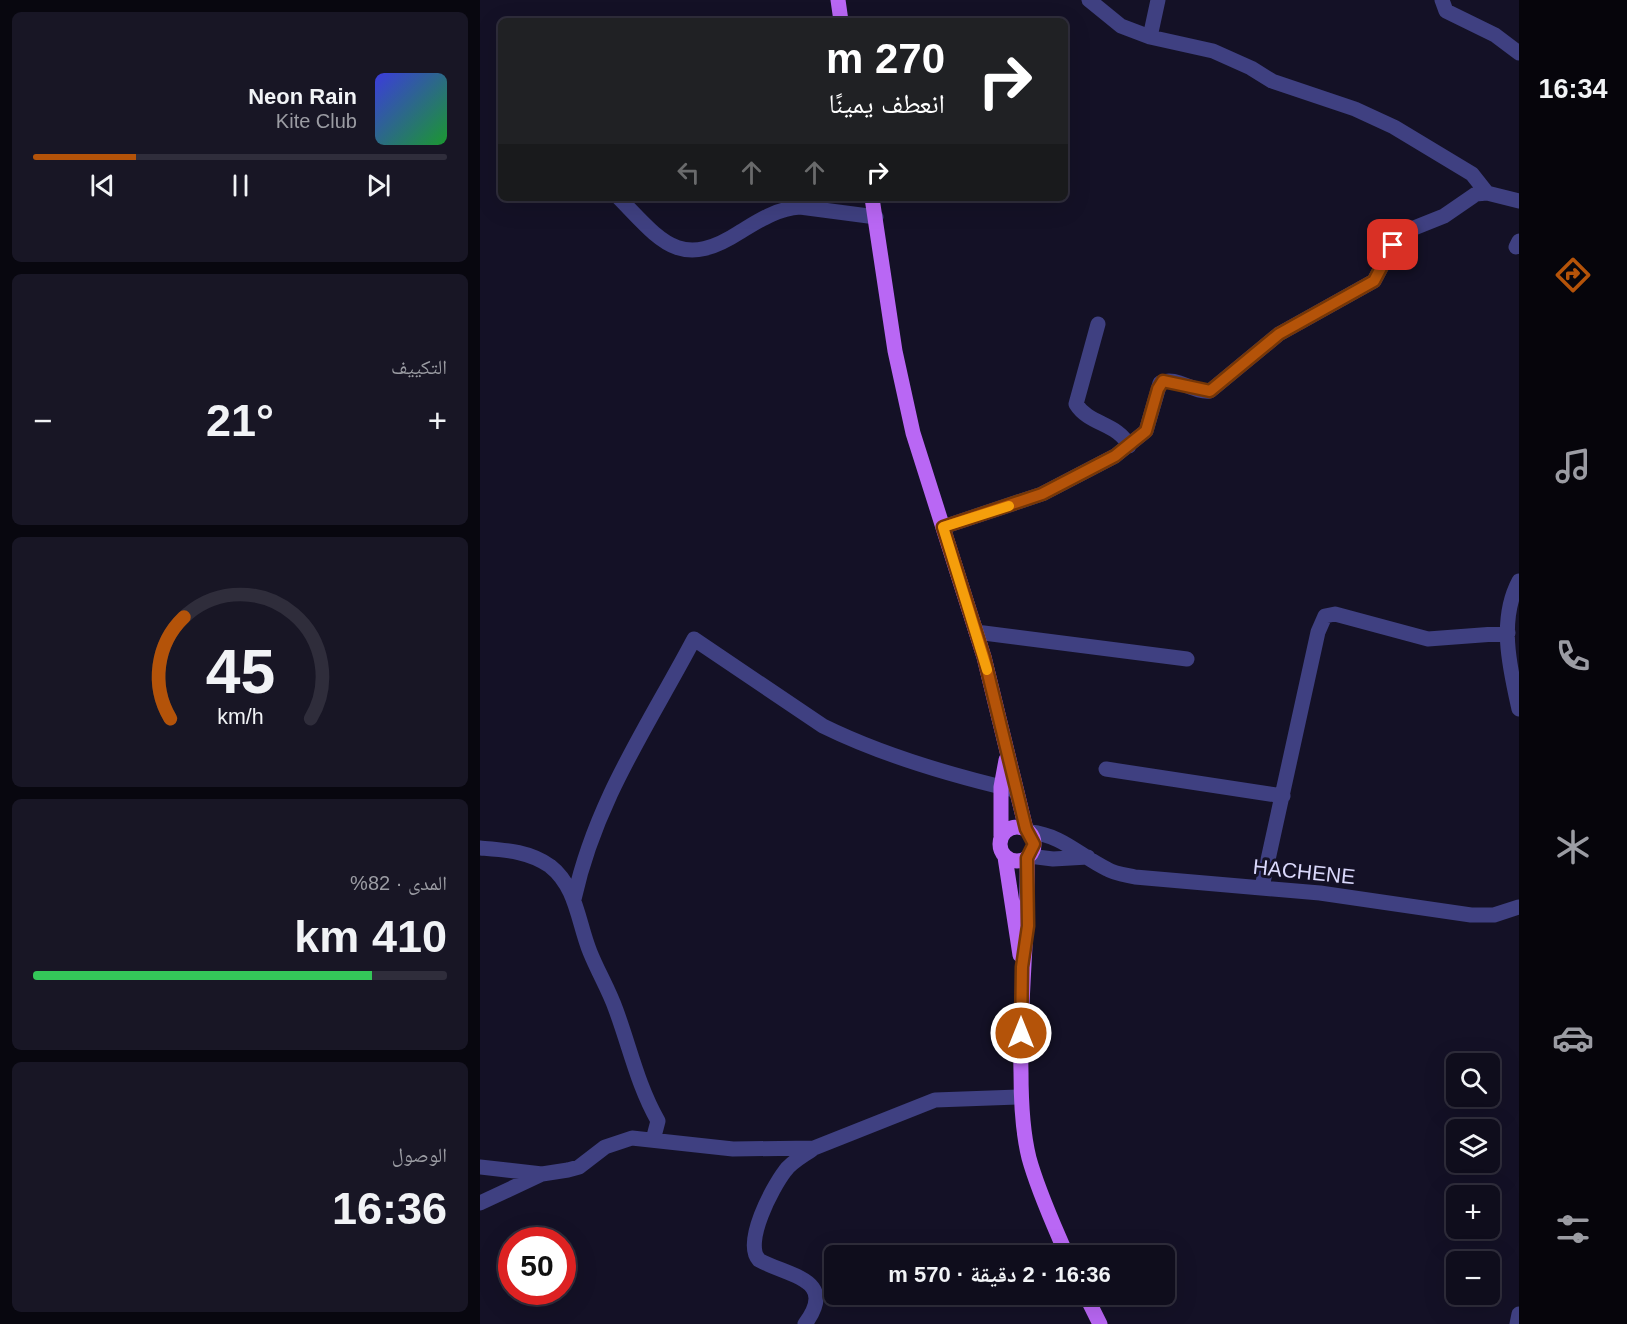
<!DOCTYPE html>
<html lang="ar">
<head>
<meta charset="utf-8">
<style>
	body { margin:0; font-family:Helvetica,"Noto Naskh Arabic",sans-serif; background:#181625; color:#f1f3f6; direction:rtl; height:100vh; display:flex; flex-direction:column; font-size:22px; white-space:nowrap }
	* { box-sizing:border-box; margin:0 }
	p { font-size:20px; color:#9b9ca3 }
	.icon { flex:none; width:33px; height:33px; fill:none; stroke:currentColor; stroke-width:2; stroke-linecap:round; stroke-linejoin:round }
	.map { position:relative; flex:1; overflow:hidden; direction:ltr }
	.drawer { display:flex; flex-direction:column; gap:12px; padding:12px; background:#08070f; width:480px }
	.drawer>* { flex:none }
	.banner { position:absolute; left:18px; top:18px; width:570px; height:183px; border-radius:9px; box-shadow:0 6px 24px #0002,0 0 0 2px #2f2d3b; direction:rtl; background:#202124; color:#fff; overflow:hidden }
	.controls { position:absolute; left:966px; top:1053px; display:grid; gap:12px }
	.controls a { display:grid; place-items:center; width:54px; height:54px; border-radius:9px; background:#0f0d1c; box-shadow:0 6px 24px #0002,0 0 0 2px #2f2d3b; font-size:30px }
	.speed { position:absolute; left:18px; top:1227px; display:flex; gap:12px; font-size:30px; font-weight:700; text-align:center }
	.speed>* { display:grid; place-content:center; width:78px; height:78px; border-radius:50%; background:#0f0d1c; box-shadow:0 6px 24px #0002,0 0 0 2px #2f2d3b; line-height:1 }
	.speed .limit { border:9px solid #d22; background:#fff; color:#111 }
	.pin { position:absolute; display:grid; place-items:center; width:51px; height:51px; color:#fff; margin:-26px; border-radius:12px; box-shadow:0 3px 9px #0006 }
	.me { position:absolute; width:66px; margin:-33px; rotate:0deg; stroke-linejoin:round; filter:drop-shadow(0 0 4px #0008) }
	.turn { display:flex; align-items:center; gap:21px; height:126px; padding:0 24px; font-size:27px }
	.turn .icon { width:78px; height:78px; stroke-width:2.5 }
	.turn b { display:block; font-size:42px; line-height:51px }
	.lanes { display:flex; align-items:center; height:57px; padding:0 24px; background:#0003; justify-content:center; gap:30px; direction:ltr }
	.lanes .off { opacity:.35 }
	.big { font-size:45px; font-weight:700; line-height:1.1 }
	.drawer .widget { flex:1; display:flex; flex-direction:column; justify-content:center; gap:9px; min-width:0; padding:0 21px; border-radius:9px; background:#181625 }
	.drawer .dial { align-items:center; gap:0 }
	.dial svg { height:156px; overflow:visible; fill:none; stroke:#2f2d3b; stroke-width:7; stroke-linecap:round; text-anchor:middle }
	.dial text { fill:#f1f3f6; stroke:none }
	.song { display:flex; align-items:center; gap:18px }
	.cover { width:72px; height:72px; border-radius:9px; background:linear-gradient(135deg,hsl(240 70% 55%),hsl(130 70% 35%)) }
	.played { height:6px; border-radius:3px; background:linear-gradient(90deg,#b45309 25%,#2f2d3b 25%) }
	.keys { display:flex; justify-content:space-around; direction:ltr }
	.heat { display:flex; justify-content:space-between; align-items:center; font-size:33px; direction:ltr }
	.charge { height:9px; border-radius:4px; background:linear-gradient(90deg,#34c759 82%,#2f2d3b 0) }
	.trip { position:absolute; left:344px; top:1245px; width:351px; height:60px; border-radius:9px; background:#0f0d1c; box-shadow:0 6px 24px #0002,0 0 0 2px #2f2d3b; font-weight:700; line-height:60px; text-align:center; direction:rtl }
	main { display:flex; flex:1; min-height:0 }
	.menu { display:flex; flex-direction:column; width:108px; justify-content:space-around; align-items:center; background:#06050b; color:#9b9ca3 }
	.menu .icon { width:42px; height:42px }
	.menu .selected { color:#b45309 }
	.menu b { font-size:27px; color:#f1f3f6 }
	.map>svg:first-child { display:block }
</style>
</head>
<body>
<main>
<nav class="menu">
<b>16:34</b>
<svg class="icon selected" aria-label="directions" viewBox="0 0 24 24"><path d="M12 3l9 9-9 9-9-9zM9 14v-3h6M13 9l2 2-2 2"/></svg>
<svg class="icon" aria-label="music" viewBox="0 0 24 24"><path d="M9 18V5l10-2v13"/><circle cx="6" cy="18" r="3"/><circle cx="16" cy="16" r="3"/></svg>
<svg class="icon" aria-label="phone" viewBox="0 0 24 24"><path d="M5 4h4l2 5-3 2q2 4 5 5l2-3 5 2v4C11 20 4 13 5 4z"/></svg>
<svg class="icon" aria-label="climate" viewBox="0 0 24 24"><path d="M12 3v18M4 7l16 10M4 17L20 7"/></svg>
<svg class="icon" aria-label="car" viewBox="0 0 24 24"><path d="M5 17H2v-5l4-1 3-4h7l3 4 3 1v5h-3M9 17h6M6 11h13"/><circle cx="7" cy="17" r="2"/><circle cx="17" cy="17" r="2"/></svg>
<svg class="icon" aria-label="filters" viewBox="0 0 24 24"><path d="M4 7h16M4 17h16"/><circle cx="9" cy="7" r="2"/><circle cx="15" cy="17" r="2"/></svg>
</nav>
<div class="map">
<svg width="1039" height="1324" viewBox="0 0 1039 1324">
	<rect width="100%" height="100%" fill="#141126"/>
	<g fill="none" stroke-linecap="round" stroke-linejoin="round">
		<path stroke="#3f4081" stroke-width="15" d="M609,0L641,26L670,37L733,51L771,68L792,81L875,109L914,127L992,174L1007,193
			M962,0L966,11L1015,35L1039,53
			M670,37L678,0
			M139,198C181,241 200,271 260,232C280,220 296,209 320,207L396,217
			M1036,247L1039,241
			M618,324L596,404C609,425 638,423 649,446
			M463,527L562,494L635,456L666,431L680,383C696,375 713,393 730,391L799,334L894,281L913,245L924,232L964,216L996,194L1007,193L1039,201
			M1039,581C1018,620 1030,669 1039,709
			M496,632L707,659
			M626,769L803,796
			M550,832C582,835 600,856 627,869C635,874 646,875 655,877L840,893L991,915H1014L1039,907
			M0,848C25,850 49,851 70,866C97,887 98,923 110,952C118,972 129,990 136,1010C150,1048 158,1086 178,1121L173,1140
			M549,856L573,859L608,857
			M782,887L838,632L845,616L855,614L948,639L1028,633
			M94,899C116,800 168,726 214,639L343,726C402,755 470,775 534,790
			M0,1167L62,1174L88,1170L99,1167L125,1147L152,1138L253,1149L334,1148L455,1100L541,1097
			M0,1203L62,1174
			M325,1324C358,1279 310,1277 279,1260C263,1243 292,1188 305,1171C311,1162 325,1155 334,1148
			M1037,1324L1039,1314"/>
		<path stroke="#b967f4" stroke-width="15" d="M358,0L361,21
			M392,198L415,351L433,433L504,657L546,829
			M520 844a17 17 0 1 1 34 0a17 17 0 1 1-34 0Z
			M521,836V787L526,760
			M525,857L540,955
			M547,858C549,929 539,1000 541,1072C541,1100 542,1130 549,1158C558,1191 573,1223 587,1256
			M605,1294L620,1324"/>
	</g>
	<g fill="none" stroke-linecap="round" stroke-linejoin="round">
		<g stroke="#753606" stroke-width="15">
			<path id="route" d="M541,1033L542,967L548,926L547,858L554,844L546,829L504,657L463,527L562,494L635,456L666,431L678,389L683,381L730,391L799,334L894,281L913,245"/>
		</g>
		<use href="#route" stroke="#b45309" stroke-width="10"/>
		<path stroke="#f59e0b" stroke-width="10" d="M507,670L463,527L529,506"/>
	</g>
	<g text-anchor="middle" stroke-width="6" stroke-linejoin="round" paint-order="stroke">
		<g font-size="21" fill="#dbd9fc" stroke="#141126">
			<text transform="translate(824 872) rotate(6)" y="7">HACHENE</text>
		</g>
	</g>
</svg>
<div class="controls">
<a><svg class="icon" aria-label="search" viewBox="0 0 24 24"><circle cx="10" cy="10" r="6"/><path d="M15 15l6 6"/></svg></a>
<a><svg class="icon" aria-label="layers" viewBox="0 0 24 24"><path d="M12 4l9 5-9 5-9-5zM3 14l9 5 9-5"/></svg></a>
<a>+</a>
<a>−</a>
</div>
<div class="speed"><div class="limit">50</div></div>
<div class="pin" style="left:913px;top:245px;background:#d93025"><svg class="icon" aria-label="arrive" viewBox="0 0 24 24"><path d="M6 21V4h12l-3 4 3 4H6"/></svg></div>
<svg class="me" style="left:541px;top:1033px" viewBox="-20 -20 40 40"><circle r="17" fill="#b45309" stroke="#fff" stroke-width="3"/><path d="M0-11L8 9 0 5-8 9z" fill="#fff"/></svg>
<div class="trip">16:36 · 2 دقيقة · 570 m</div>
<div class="banner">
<div class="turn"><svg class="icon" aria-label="right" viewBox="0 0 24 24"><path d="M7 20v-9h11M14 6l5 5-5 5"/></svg><div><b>270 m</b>انعطف يمينًا</div></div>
<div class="lanes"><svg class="icon off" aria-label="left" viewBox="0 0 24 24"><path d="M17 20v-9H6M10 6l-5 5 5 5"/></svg><svg class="icon off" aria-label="ahead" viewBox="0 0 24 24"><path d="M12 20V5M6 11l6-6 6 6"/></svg><svg class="icon off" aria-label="ahead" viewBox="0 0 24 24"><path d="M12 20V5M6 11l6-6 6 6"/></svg><svg class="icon" aria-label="right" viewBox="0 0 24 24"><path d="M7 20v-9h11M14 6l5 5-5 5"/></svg></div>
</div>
</div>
<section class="drawer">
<div class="widget">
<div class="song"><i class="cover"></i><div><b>Neon Rain</b><p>Kite Club</p></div></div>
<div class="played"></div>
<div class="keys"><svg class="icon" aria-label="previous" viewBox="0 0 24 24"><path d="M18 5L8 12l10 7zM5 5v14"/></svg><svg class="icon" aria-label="pause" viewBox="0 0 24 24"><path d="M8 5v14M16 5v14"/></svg><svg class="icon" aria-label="next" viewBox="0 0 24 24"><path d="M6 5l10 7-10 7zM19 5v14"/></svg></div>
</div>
<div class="widget"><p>التكييف</p>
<div class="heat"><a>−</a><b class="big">21°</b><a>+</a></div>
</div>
<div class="widget dial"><svg viewBox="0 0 100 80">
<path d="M14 69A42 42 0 1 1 86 69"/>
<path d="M14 69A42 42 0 0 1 21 17" stroke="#b45309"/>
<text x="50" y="56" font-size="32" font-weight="700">45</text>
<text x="50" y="72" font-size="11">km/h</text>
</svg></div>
<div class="widget"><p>المدى · 82%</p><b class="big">410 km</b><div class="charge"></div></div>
<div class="widget"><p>الوصول</p><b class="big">16:36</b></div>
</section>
</main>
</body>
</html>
